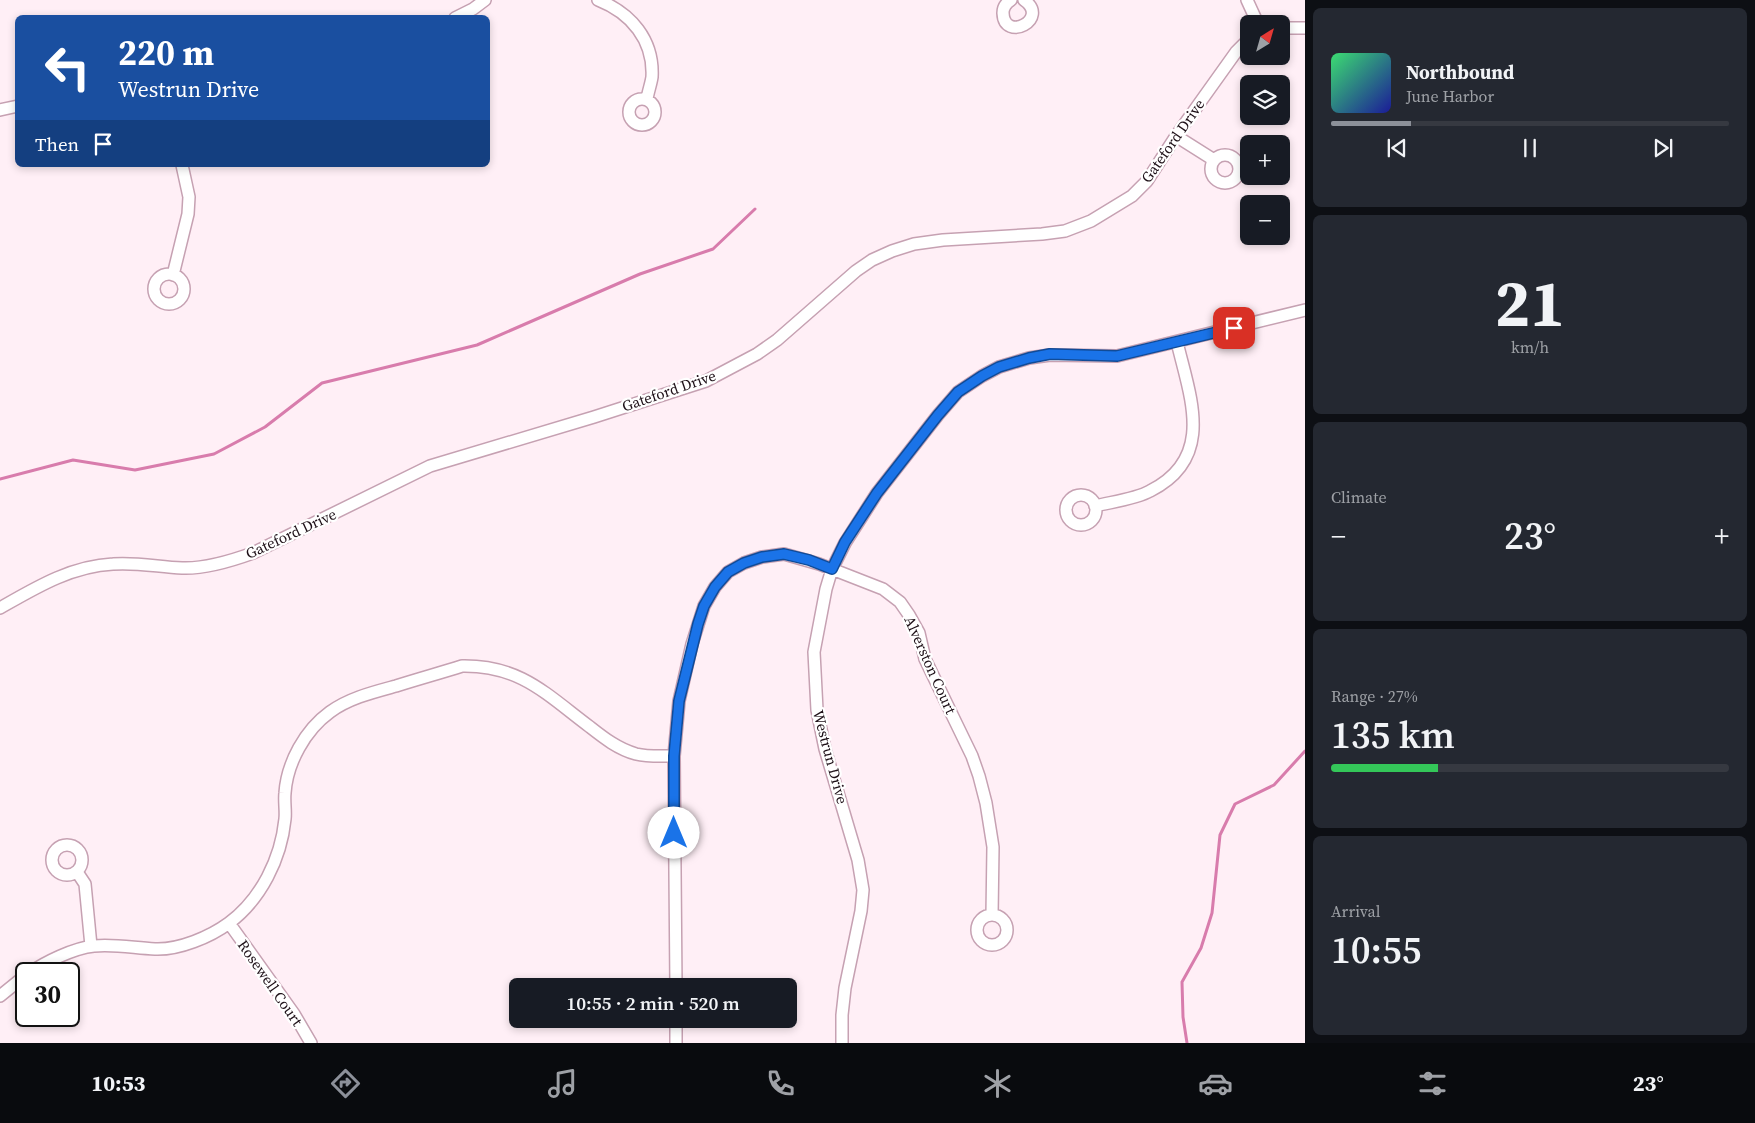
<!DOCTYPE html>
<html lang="en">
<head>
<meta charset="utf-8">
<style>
	body { margin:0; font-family:"Source Serif 4",serif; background:#242831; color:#f1f3f6; height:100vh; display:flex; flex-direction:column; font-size:19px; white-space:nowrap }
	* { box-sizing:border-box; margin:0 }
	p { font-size:16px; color:#9ea1a6 }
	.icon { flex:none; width:28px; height:28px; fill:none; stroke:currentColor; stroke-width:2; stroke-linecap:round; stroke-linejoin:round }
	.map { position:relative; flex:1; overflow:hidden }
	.details { display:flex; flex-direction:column; gap:8px; padding:8px; background:#0d0f14; width:450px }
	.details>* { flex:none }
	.banner { position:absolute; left:15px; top:15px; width:475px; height:152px; border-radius:8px; box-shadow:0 2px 8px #0003; background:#1a4fa0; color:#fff; overflow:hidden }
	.needle { width:32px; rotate:37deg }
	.controls { position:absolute; left:1240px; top:15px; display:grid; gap:10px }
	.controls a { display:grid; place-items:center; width:50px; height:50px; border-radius:8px; background:#171b24; box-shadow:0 2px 8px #0003; font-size:25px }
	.speed { position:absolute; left:15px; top:962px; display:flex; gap:10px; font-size:25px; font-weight:700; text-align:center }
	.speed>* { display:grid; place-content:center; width:65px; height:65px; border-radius:50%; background:#171b24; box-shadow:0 2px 8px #0003; line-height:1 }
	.speed .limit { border:2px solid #111; border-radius:8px; background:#fff; color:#111 }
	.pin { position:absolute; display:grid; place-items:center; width:42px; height:42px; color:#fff; margin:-21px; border-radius:10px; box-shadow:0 2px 8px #0006 }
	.me { position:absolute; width:55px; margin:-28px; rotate:0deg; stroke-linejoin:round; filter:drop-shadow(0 0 4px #0008) }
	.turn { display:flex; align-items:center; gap:18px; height:105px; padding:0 20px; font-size:22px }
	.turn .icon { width:65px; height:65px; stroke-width:2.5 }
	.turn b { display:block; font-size:35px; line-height:42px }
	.then { display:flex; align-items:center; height:48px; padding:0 20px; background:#0003; gap:10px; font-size:19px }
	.big { font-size:38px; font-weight:600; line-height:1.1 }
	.details .tile { flex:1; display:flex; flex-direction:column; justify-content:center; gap:8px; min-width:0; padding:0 18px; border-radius:8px; background:#242831 }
	.details .dial { align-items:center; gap:0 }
	.dial b { font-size:65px; line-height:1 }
	.song { display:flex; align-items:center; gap:15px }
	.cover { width:60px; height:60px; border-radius:8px; background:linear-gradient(135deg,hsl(140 70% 55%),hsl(240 70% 35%)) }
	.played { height:5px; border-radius:2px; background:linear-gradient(90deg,#8c9099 20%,#363941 20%) }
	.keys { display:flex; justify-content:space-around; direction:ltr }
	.heat { display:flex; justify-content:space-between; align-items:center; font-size:28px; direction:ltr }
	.charge { height:8px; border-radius:4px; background:linear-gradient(90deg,#34c759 27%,#363941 0) }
	.trip { position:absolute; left:509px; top:978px; width:288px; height:50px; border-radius:8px; background:#171b24; box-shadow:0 2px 8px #0003; font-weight:600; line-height:50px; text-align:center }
	.tab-bar { display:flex; height:80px; justify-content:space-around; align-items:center; background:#090b0e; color:#9ea1a6 }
	.tab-bar .icon { width:35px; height:35px }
	.tab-bar .on { color:#8c9099 }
	.tab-bar b { font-size:22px; color:#f1f3f6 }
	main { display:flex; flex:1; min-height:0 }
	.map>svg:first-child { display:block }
</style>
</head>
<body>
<main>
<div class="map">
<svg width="1305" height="1043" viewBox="0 0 1305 1043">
	<rect width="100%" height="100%" fill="#ffeff6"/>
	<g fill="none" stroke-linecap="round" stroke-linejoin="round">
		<path stroke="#d87cac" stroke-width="3" d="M0,479L73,460L135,470L214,454L265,427L322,383L477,345L640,274L713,249L755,209
			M1187,1043L1183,1017L1182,982L1201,948L1212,913L1220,835L1235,804L1274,785L1305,751"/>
		<g stroke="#c6a1b2" stroke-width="14">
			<path id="minor" d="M598,0C631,13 654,40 652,77C651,84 648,92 647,99
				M1011,0C1006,3 1003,7 1003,13C1004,43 1051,19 1024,0
				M1247,0L1258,24
				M455,18L473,9L485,0
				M1281,28H1305
				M629 112a13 13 0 1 1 26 0a13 13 0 1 1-26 0Z
				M0,110L18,106
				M1176,136L1214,160
				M1211 169a14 14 0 1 1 28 0a14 14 0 1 1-28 0Z
				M154 289a15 15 0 1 1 30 0a15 15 0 1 1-30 0Z
				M173,275L188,214L189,197L182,165
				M1066 510a15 15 0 1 1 30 0a15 15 0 1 1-30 0Z
				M1095,506C1111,502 1136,499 1150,491C1216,458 1190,397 1177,342
				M0,608C35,588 71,566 113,564C136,562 159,567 182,568C205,569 231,561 253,553L430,466L594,417L706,381L757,354L777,340L856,271L872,260L892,251L914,244L943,240L1042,234L1065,231L1091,221L1132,196L1147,181L1176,136L1236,52L1249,39
				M52 860a15 15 0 1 1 30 0a15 15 0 1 1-30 0Z
				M77,872L85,884L91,946
				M977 930a15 15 0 1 1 30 0a15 15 0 1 1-30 0Z
				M229,923L294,1014L311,1043
				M28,974C45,962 74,948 94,946C115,944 134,948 155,949C179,950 210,937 229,923C261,899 281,859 285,819C286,811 284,802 285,793C287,763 305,730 330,712C349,698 374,692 396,686C418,679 440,673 462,666C520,665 546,694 590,727C604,738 618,749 636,754C648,757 661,756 674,756
				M676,986L674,756L679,701L692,644L704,606L715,587L728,572L744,563L762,557L784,554L819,564L883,589L900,602L909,615L919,633L925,659L972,756L979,776L986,803L993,847L992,915
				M0,996L26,975
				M676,1019V1043
				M842,1043V1015L845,988L861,911L863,890L858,860L825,749L817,710L814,652L826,589L832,569L845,543L877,493L938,415L958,392L982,376L999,367L1029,358L1050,355L1117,356L1305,310"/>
		</g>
		<use href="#minor" stroke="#fff" stroke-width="11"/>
	</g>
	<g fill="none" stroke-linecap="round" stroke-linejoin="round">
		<g stroke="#114b97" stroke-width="12">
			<path id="route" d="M674,833V756L679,701L698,624L704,606L715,587L728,572L744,563L762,557L784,554L809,560L832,569L845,542L877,493L938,415L958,392L982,376L999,367L1029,358L1050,354L1117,356L1234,328"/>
		</g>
		<use href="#route" stroke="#1a73e8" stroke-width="9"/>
	</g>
	<g text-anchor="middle" stroke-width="4.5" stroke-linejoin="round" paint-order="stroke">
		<g font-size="15" fill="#1e1118" stroke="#fff">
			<text transform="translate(1173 141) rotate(-55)" y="5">Gateford Drive</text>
			<text transform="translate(669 391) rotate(-19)" y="5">Gateford Drive</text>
			<text transform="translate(291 534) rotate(-25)" y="5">Gateford Drive</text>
			<text transform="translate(930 665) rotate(66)" y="5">Alverston Court</text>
			<text transform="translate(830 757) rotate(75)" y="5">Westrun Drive</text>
			<text transform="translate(270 983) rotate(55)" y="5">Rosewell Court</text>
		</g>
	</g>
</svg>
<div class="controls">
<a><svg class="needle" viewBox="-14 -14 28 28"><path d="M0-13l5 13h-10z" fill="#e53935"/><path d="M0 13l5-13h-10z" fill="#9ea1a6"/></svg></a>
<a><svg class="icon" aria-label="layers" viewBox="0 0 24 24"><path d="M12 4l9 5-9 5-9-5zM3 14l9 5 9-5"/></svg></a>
<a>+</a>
<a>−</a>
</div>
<div class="speed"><div class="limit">30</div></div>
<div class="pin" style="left:1234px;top:328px;background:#d93025"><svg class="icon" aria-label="arrive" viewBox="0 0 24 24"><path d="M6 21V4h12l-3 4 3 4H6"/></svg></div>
<svg class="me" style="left:674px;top:833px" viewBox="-20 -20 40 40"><circle r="19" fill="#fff"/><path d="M0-13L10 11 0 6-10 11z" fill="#1a73e8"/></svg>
<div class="trip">10:55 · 2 min · 520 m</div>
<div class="banner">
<div class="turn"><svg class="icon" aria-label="left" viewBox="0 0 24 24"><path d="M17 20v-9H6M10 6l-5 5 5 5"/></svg><div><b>220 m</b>Westrun Drive</div></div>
<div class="then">Then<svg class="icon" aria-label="arrive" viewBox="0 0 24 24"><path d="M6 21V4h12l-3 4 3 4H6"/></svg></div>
</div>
</div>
<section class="details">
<div class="tile">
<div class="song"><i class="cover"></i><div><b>Northbound</b><p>June Harbor</p></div></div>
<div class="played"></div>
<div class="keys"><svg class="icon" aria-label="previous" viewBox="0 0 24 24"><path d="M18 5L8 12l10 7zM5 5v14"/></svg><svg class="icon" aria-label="pause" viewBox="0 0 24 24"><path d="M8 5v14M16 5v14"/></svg><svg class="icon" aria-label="next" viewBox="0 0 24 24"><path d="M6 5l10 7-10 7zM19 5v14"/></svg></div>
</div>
<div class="tile dial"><b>21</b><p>km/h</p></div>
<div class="tile"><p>Climate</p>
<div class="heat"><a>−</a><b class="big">23°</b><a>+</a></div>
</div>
<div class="tile"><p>Range · 27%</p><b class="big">135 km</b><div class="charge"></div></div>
<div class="tile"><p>Arrival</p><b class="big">10:55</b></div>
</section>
</main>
<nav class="tab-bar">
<b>10:53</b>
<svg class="icon on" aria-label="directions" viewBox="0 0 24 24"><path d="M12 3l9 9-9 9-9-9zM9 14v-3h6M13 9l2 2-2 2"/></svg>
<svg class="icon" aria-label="music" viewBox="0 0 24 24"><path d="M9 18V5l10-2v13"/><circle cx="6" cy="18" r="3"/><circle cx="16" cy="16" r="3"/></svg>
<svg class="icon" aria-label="phone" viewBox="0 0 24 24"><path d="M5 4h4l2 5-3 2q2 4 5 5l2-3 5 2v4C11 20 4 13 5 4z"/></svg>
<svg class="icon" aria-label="climate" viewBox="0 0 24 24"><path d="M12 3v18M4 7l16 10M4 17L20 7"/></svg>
<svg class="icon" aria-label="car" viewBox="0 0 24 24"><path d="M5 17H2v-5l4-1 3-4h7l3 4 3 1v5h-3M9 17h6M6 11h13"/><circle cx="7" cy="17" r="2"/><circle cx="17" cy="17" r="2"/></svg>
<svg class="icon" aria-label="filters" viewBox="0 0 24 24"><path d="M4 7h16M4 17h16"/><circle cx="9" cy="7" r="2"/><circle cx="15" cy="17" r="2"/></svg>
<b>23°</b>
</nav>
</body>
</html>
